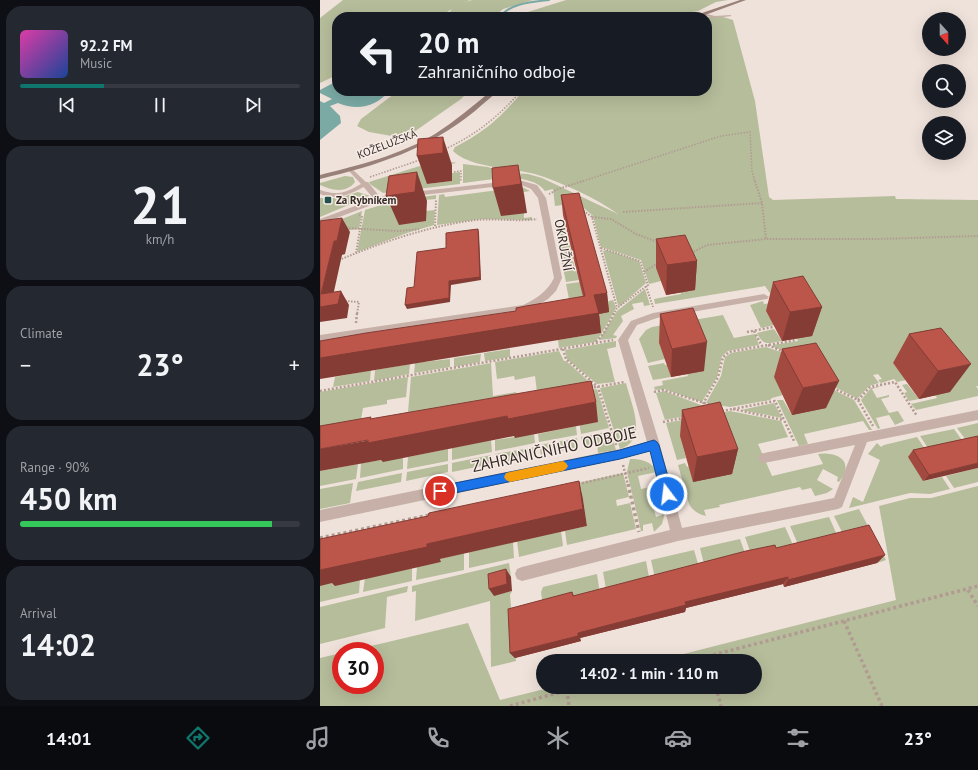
<!DOCTYPE html>
<html lang="en">
<head>
<meta charset="utf-8">
<style>
	body { margin:0; font-family:"PT Sans",sans-serif; background:#242831; color:#f1f3f6; height:100vh; display:flex; flex-direction:column; font-size:15px; white-space:nowrap }
	* { box-sizing:border-box; margin:0 }
	p { font-size:13px; color:#9ea1a6 }
	.icon { flex:none; width:22px; height:22px; fill:none; stroke:currentColor; stroke-width:2; stroke-linecap:round; stroke-linejoin:round }
	.map { position:relative; flex:1; overflow:hidden }
	.details { display:flex; flex-direction:column; gap:6px; padding:6px; background:#0d0f14; width:320px }
	.details>* { flex:none }
	.banner { position:absolute; left:12px; top:12px; width:380px; height:84px; border-radius:16px; box-shadow:0 4px 16px #0002; background:#171b24; color:#f1f3f6; overflow:hidden }
	.needle { width:26px; rotate:159deg }
	.tools { position:absolute; left:602px; top:12px; display:grid; gap:8px }
	.tools a { display:grid; place-items:center; width:44px; height:44px; border-radius:50%; background:#171b24; box-shadow:0 4px 16px #0002; font-size:20px }
	.speed { position:absolute; left:12px; top:642px; display:flex; gap:8px; font-size:20px; font-weight:700; text-align:center }
	.speed>* { display:grid; place-content:center; width:52px; height:52px; border-radius:50%; background:#171b24; box-shadow:0 4px 16px #0002; line-height:1 }
	.speed .limit { border:6px solid #d22; background:#fff; color:#111 }
	.pin { position:absolute; display:grid; place-items:center; width:34px; height:34px; color:#fff; margin:-17px; border:2px solid #fff; border-radius:50%; box-shadow:0 1px 4px #0007 }
	.me { position:absolute; width:44px; margin:-22px; rotate:345deg; stroke-linejoin:round; filter:drop-shadow(0 0 3px #0008) }
	.turn { display:flex; align-items:center; gap:14px; height:84px; padding:0 20px; font-size:18px }
	.turn .icon { width:52px; height:52px; stroke-width:2.5 }
	.turn b { display:block; font-size:28px; line-height:34px }
	.big { font-size:30px; font-weight:700; line-height:1.1 }
	.details .card { flex:1; display:flex; flex-direction:column; justify-content:center; gap:6px; min-width:0; padding:0 14px; border-radius:16px; background:#242831 }
	.details .dial { align-items:center; gap:0 }
	.dial b { font-size:52px; line-height:1 }
	.song { display:flex; align-items:center; gap:12px }
	.cover { width:48px; height:48px; border-radius:6px; background:linear-gradient(135deg,hsl(320 70% 55%),hsl(220 70% 35%)) }
	.played { height:4px; border-radius:2px; background:linear-gradient(90deg,#0f766e 30%,#363941 30%) }
	.keys { display:flex; justify-content:space-around; direction:ltr }
	.heat { display:flex; justify-content:space-between; align-items:center; font-size:22px; direction:ltr }
	.charge { height:6px; border-radius:3px; background:linear-gradient(90deg,#34c759 90%,#363941 0) }
	.trip { position:absolute; left:216px; top:654px; width:226px; height:40px; border-radius:20px; background:#171b24; box-shadow:0 4px 16px #0002; font-weight:700; line-height:40px; text-align:center }
	.tab-bar { display:flex; height:64px; justify-content:space-around; align-items:center; background:#090b0e; color:#9ea1a6 }
	.tab-bar .icon { width:28px; height:28px }
	.tab-bar .selected { color:#0f766e }
	.tab-bar b { font-size:18px; color:#f1f3f6 }
	main { display:flex; flex:1; min-height:0 }
	.map>svg:first-child { display:block }
</style>
</head>
<body>
<main>
<section class="details">
<div class="card">
<div class="song"><i class="cover"></i><div><b>92.2 FM</b><p>Music</p></div></div>
<div class="played"></div>
<div class="keys"><svg class="icon" aria-label="previous" viewBox="0 0 24 24"><path d="M18 5L8 12l10 7zM5 5v14"/></svg><svg class="icon" aria-label="pause" viewBox="0 0 24 24"><path d="M8 5v14M16 5v14"/></svg><svg class="icon" aria-label="next" viewBox="0 0 24 24"><path d="M6 5l10 7-10 7zM19 5v14"/></svg></div>
</div>
<div class="card dial"><b>21</b><p>km/h</p></div>
<div class="card"><p>Climate</p>
<div class="heat"><a>−</a><b class="big">23°</b><a>+</a></div>
</div>
<div class="card"><p>Range · 90%</p><b class="big">450 km</b><div class="charge"></div></div>
<div class="card"><p>Arrival</p><b class="big">14:02</b></div>
</section>
<div class="map">
<svg width="658" height="706" viewBox="0 0 658 706">
	<rect width="100%" height="100%" fill="#efe2da"/>
	<path fill="#b6bd9b" d="M23,0H150L146,2L152,0H213L183,9L174,17H126L132,9L119,17H17V75L0,83V18Z
		M246,0H408L396,2L378,11L345,17H192Z
		M388,17H403L413,20L435,101L449,197L453,200L575,196L576,199L658,200V386H656L658,389V396L596,410L591,404L617,398L615,395L630,392L573,363L586,380L577,382L574,379L561,383L558,380L562,379L558,374L553,375L559,383L549,386L538,398H536L515,387L478,355L453,347V345L478,341L477,338L492,335L446,311L454,325L441,328L430,305L443,301L444,304L452,303L454,299L445,286L335,304L334,299L361,294V292L374,290L341,281L329,284L321,260L281,247L273,216L258,203L235,206L233,189L225,191C209,170 165,181 143,183V164L168,167L181,172L208,174L222,178L298,214C274,197 243,183 215,174C193,168 150,168 133,151L135,147C166,131 180,118 203,91H387Z
		M78,91H149L141,99L91,134L72,136L49,132L37,126L41,119Z
		M126,161L137,163L108,167L107,184L132,181V173L140,172V184L63,193L50,184L49,182L106,164Z
		M25,176L33,177L35,182C26,194 11,190 0,185V183Z
		M202,187L210,191L191,194L204,213V218L212,217V220L161,219L117,225L119,195L124,194L125,197Z
		M38,192L50,196L0,217V198H19Z
		M116,195V199L92,201L106,211L115,210L114,225L87,233L37,252L45,210L74,201Z
		M42,211L39,229L13,232L7,225Z
		M245,224L249,240L238,241L235,226Z
		M249,242L253,259L242,261L238,244Z
		M287,250L319,261L326,283L300,306L298,305L283,251Z
		M253,261L259,280L246,282L242,263Z
		M260,282L264,302L250,304L246,284Z
		M325,289L330,305L324,306L323,302L312,304L314,309L301,316L303,321L293,335L297,336L296,338L279,340L297,311Z
		M293,300L296,308L282,333L275,342L239,348L238,340L281,333L276,315L286,302Z
		M403,315L414,338L435,334L439,345L408,351L402,356L397,377L382,402L344,389L335,390L334,387L343,385L342,381L368,376L367,374L383,371L339,343L345,359L328,363L319,339L326,330L332,327Z
		M454,329L462,341C448,343 444,347 437,333Z
		M296,341V347L287,349L295,382L277,384L247,359L245,350Z
		M446,347L479,358L512,389L534,400L552,430H549L543,421L484,434L488,444L479,446L457,400H463L472,415L463,395L452,398L450,400L410,407L386,403L401,376L405,357L411,353Z
		M190,349V357L165,361L164,353Z
		M239,351L244,361H246L274,386L215,397L217,392L215,376L195,380L194,376L177,379L175,362Z
		M161,354L160,362L134,367V358Z
		M130,359V367L94,373L95,363Z
		M171,363L173,396L196,392V395L63,421L64,417L88,412L91,377Z
		M344,363L345,365H347L351,377L333,380L328,366Z
		M90,364L89,374L54,381L55,370Z
		M51,370L50,381L13,387L15,377Z
		M88,377L86,397L67,400V404L43,408L40,425L0,437V392Z
		M306,383C311,404 329,440 300,449L280,388Z
		M587,384L599,399L589,401L584,393L587,392L582,385Z
		M563,386L552,389L557,398L569,395V397L561,399L569,413L578,411L584,421L575,425L569,415L556,418L560,428L558,429L541,400L551,388Z
		M277,389L289,428L261,434L255,393Z
		M344,391L381,405L402,409L345,420L336,393Z
		M454,403L462,418L421,410Z
		M410,411L461,421L468,437L438,444L452,476L503,464L498,454C508,452 529,455 525,471C524,475 521,479 519,482L517,481L518,477L503,469L497,480L513,489L507,493L495,496L491,488L482,490L480,487L399,505L400,507L384,510L386,516C378,514 373,511 369,504L358,465L365,463L367,467L369,466L374,482L360,436L366,458L357,460L346,423Z
		M658,423V440L648,443L637,428Z
		M256,426L257,435L219,442L218,434Z
		M634,429L644,443L610,451L600,436Z
		M290,431L296,450L278,453L277,443L263,446L261,437Z
		M214,434L215,443L175,451V440Z
		M597,437L607,452L603,481L622,477L630,489L610,494L590,493L529,508L533,497L543,502L560,460L548,454L557,443L561,447L564,445Z
		M257,438L259,447L221,455L219,445Z
		M171,440L172,452L132,460V448Z
		M216,447L217,455L176,464L175,454Z
		M128,449V461L87,469L88,457Z
		M171,455V464L132,472V463Z
		M83,457V469L40,478L41,463Z
		M310,459C322,459 331,461 337,472L318,476L321,489L340,485L341,487L329,490L336,517L342,515L341,510L346,509L342,524L334,532L332,523L323,525V531H321L307,472Z
		M38,464L36,479L0,486V471Z
		M128,464V472L86,481L87,472Z
		M658,468V482L634,488L626,476Z
		M82,473L81,482L36,491L38,482Z
		M303,473L309,497L296,500L297,506L310,503L316,529L247,545L245,531L267,526L263,499L240,487Z
		M33,483L30,503L0,509V489Z
		M658,486V706H0V658L21,653V685H55V651H30L148,623L180,700L233,687H435V661H336L576,600L559,506L590,498H611Z
		M539,509L566,560L557,563L525,538L514,516Z
		M509,517L518,537L480,549L470,526Z
		M465,527L474,547L432,557L425,537Z
		M241,531L243,546L199,557L197,541Z
		M420,539L426,556L385,568L380,548Z
		M193,542L194,558L149,568V552Z
		M374,550L379,567L336,583L331,560Z
		M144,553V570L96,580L97,567L121,562L120,559Z
		M326,561L330,582L287,595L283,572Z
		M189,563L191,577L174,595L192,591L190,595L196,661L171,667L170,601L95,621L96,591L92,592V586Z
		M92,568V581L43,592L45,578Z
		M277,574L280,594L223,607L221,592L223,587Z
		M40,579L39,593L0,602V585L15,581Z
		M88,586L87,592L67,597L65,628L0,644V607Z"/>
	<path fill="#7baaa5" d="M17,81V91H69C56,107 37,111 18,103L10,106L20,116L21,123L0,140V101L4,103L12,99L0,93V90Z"/>
	<g fill="none" stroke-linecap="round" stroke-linejoin="round">
		<path stroke="#7baaa5" stroke-width="2" d="M180,17C190,3 212,2 229,0"/>
		<path stroke="#b19a91" stroke-width="1.5" stroke-dasharray="1.5 1.5" stroke-linecap="butt" d="M125,149C156,135 179,116 201,91
			M134,172L141,171V182
			M50,177L100,160
			M260,182L401,136L430,132L432,171L435,182"/>
		<path stroke="#b19a91" stroke-width="2" stroke-dasharray="1.5 1.5" stroke-linecap="butt" d="M435,181L442,203L446,239
			M229,194L238,189L263,181
			M261,209L272,217L297,308L294,314
			M303,212L442,203
			M272,217L291,219L316,234L340,243
			M115,226L116,200
			M26,228L78,231L99,229
			M281,248L320,261L328,285L297,308
			M36,253L42,217L39,215
			M371,253L387,245L446,239H558L658,236
			M19,260C63,242 108,226 156,220C176,218 197,222 217,219
			M324,272L338,263
			M326,286L333,307
			M25,301L39,302L37,314"/>
		<path stroke="#b19a91" stroke-width="2.5" stroke-dasharray="2 2" stroke-linecap="butt" d="M36,323L37,313
			M434,331L442,346
			M427,332L453,327
			M276,342L284,333L294,313
			M448,345L464,352
			M243,349L246,359L278,387L296,445
			M270,388L305,382
			M513,388L538,400L553,426
			M0,391L293,340
			M334,392L343,390L391,405
			M538,400L550,387L575,382L597,416
			M383,404L398,377L403,357L409,352L476,340
			M413,409L463,420
			M402,411L455,401L474,441
			M343,422L363,418
			M303,465L308,485
			M258,484L329,468"/>
		<path stroke="#b19a91" stroke-width="3.5" stroke-dasharray="3 3" stroke-linecap="butt" d="M308,484L319,532
			M0,538L110,515
			M648,590L658,606
			M524,621L562,706
			M387,657L389,661
			M370,661L658,586
			M396,687L401,706
			M247,690L249,706
			M190,706L259,687"/>
		<path fill="#c6b0a7" fill-rule="evenodd" d="M382,13L395,16L410,15L412,16L395,18L382,15Z
			M30,167L47,183V185C32,194 17,201 0,194V190C18,196 25,193 41,184L27,169Z"/>
		<path fill="#c6b0a7" fill-rule="evenodd" d="M199,180L217,185L226,198L242,278L236,291L228,299L218,305L204,311L0,343V335L203,305C216,299 227,292 234,278L218,198L211,189L199,184L68,199L0,224V219L54,199L41,184L45,182H48L60,197L67,195Z
			M444,294L449,297L447,299L337,318L317,325L308,340L340,445L362,528L514,498L535,445L444,463L440,462L438,458L440,454L444,453L658,410V420L547,442L522,507L518,509L358,541L202,581L197,579L195,574L197,569L202,567L350,530L330,451L300,459L0,522V510L300,449L327,442L298,340L311,321L333,313Z"/>
		<path fill="#998078" fill-rule="evenodd" d="M420,0H426L385,15L363,17L382,13Z
			M171,91H178C171,98 162,104 155,111C107,150 58,165 0,179V175C40,165 80,155 115,134C135,121 153,106 171,91Z"/>
	</g>
	<path fill="#a24a40" d="M241,195L287,293L289,312L279,314L281,333L196,311L263,297L243,215Z
		M336,239L377,261L375,290L346,295L336,268Z
		M453,282L502,307L492,336L462,341L446,311Z
		M340,314L384,371L351,377L339,343Z
		M621,328L630,392L599,399L573,363L589,334Z
		M462,349L506,408L472,415L454,377Z
		M362,410L418,449L412,474L373,482L360,436Z
		M658,436L603,481L588,457L593,450Z
		M456,548L565,555L557,563L464,587L463,584L366,608L365,612L260,638L261,641L195,658L190,653L252,592L254,596Z"/>
	<path fill="#843c34" d="M123,137L132,165V181L107,184L97,156Z
		M198,165L204,194L207,213L181,216L173,188Z
		M97,172L107,201L106,221L79,225L66,196Z
		M22,218L30,232L25,254L22,255L11,305L21,291L29,305L27,318L0,322V307L1,294L14,241Z
		M158,229L159,233L161,280L131,285L130,302L87,309L85,305L129,281Z
		M377,261L375,290L346,295L347,265Z
		M287,293L289,312L279,314L281,333L0,379V358L274,295Z
		M502,307L492,336L462,341L470,312Z
		M387,342L384,371L351,377L352,349Z
		M651,364L630,392L599,399L618,371Z
		M519,381L506,408L472,415L483,388Z
		M276,402L278,422L195,438L194,436L63,462L61,460L0,471V449L187,416Z
		M418,449L412,474L373,482L377,457Z
		M658,463V468L603,481L609,475Z
		M259,481L263,499L267,526L120,559L121,562L15,586L12,583L0,586V570L107,544Z
		M565,555L557,563L464,587L468,580Z
		M186,569L191,577L192,591L174,596L169,589Z
		M468,577L463,584L366,608L365,612L260,638L261,641L195,658L190,653L365,602Z"/>
	<path fill="#bc564a" stroke="#843c34" d="M123,137V153L97,156L98,139Z
		M198,165L201,184L173,188L172,168Z
		M97,172L95,192L66,196L69,176Z
		M259,193L287,293L274,295L279,313L0,358V341L46,333L196,311V308L206,306L265,296L241,195Z
		M22,218L17,241H14L1,294L21,291L18,304L0,307V221Z
		M158,229L160,277L129,281V298L85,305L87,288L94,287L97,252L126,248V233Z
		M365,235L377,261L347,265L336,239Z
		M483,276L502,307L470,312L453,282Z
		M373,308L387,342L352,349L340,314Z
		M621,328L651,364L618,371L589,334Z
		M496,343L519,381L483,388L462,349Z
		M271,381L276,402L188,419L187,416L48,443V440L0,449V426L51,417L50,419Z
		M400,402L418,449L377,457L362,410Z
		M658,436V463L609,475L593,450Z
		M259,481L263,509L107,544V547L0,570V539L108,516L109,513Z
		M549,525L565,555L468,580V577L365,602L366,605L258,633V636L190,653L188,609L252,592L253,596L426,551L455,545L456,548Z
		M186,569L187,584L169,589L168,574Z"/>
	<path fill="#1a73e8" stroke="#114b97" d="M334,440L337,442L339,445L353,494L351,497L347,499L343,497L341,494L330,451L300,459L120,496L116,495L114,491L116,487L120,486L300,450Z"/>
	<path fill="#f59e0b" d="M243,461L246,463L248,466L246,469L243,471L190,482L186,480L184,477L186,473L190,472Z"/>
	<rect fill="#20514d" stroke="#f7ece5" stroke-width="1.5" x="4" y="196" width="8" height="8" rx="2"/>
	<g text-anchor="middle" stroke-width="3" stroke-linejoin="round" paint-order="stroke">
		<g font-size="11" fill="#332927" stroke="#f7ece5">
			<text transform="translate(67 144) rotate(-21)" y="4">KOŽELUŽSKÁ</text>
		</g>
		<g font-size="11" font-weight="bold" fill="#332927" stroke="#f7ece5" text-anchor="start">
			<text x="16" y="204">Za Rybníkem</text>
		</g>
		<g font-size="13" fill="#332927" stroke="#f7ece5">
			<text transform="translate(244 245) rotate(80)" y="5">OKRUŽNÍ</text>
		</g>
		<g font-size="16" fill="#332927" stroke="#f7ece5">
			<text transform="translate(234 449) rotate(-12)" y="6">ZAHRANIČNÍHO ODBOJE</text>
		</g>
	</g>
</svg>
<div class="tools">
<a><svg class="needle" viewBox="-14 -14 28 28"><path d="M0-13l5 13h-10z" fill="#e53935"/><path d="M0 13l5-13h-10z" fill="#9ea1a6"/></svg></a>
<a><svg class="icon" aria-label="search" viewBox="0 0 24 24"><circle cx="10" cy="10" r="6"/><path d="M15 15l6 6"/></svg></a>
<a><svg class="icon" aria-label="layers" viewBox="0 0 24 24"><path d="M12 4l9 5-9 5-9-5zM3 14l9 5 9-5"/></svg></a>
</div>
<div class="speed"><div class="limit">30</div></div>
<div class="pin" style="left:120px;top:491px;background:#d93025"><svg class="icon" aria-label="arrive" viewBox="0 0 24 24"><path d="M6 21V4h12l-3 4 3 4H6"/></svg></div>
<svg class="me" style="left:347px;top:494px" viewBox="-20 -20 40 40"><circle r="17" fill="#1a73e8" stroke="#fff" stroke-width="3"/><path d="M0-11L8 9 0 5-8 9z" fill="#fff"/></svg>
<div class="trip">14:02 · 1 min · 110 m</div>
<div class="banner">
<div class="turn"><svg class="icon" aria-label="left" viewBox="0 0 24 24"><path d="M17 20v-9H6M10 6l-5 5 5 5"/></svg><div><b>20 m</b>Zahraničního odboje</div></div>
</div>
</div>
</main>
<nav class="tab-bar">
<b>14:01</b>
<svg class="icon selected" aria-label="directions" viewBox="0 0 24 24"><path d="M12 3l9 9-9 9-9-9zM9 14v-3h6M13 9l2 2-2 2"/></svg>
<svg class="icon" aria-label="music" viewBox="0 0 24 24"><path d="M9 18V5l10-2v13"/><circle cx="6" cy="18" r="3"/><circle cx="16" cy="16" r="3"/></svg>
<svg class="icon" aria-label="phone" viewBox="0 0 24 24"><path d="M5 4h4l2 5-3 2q2 4 5 5l2-3 5 2v4C11 20 4 13 5 4z"/></svg>
<svg class="icon" aria-label="climate" viewBox="0 0 24 24"><path d="M12 3v18M4 7l16 10M4 17L20 7"/></svg>
<svg class="icon" aria-label="car" viewBox="0 0 24 24"><path d="M5 17H2v-5l4-1 3-4h7l3 4 3 1v5h-3M9 17h6M6 11h13"/><circle cx="7" cy="17" r="2"/><circle cx="17" cy="17" r="2"/></svg>
<svg class="icon" aria-label="filters" viewBox="0 0 24 24"><path d="M4 7h16M4 17h16"/><circle cx="9" cy="7" r="2"/><circle cx="15" cy="17" r="2"/></svg>
<b>23°</b>
</nav>
</body>
</html>
